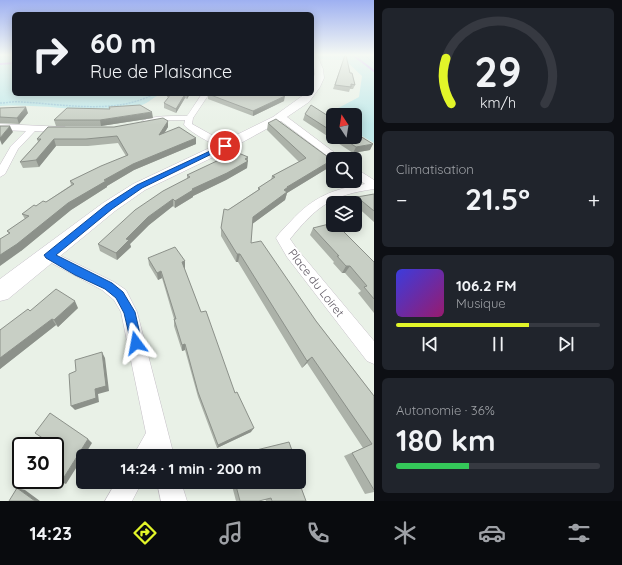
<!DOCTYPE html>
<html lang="fr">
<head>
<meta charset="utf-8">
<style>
	body { margin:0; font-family:Quicksand,sans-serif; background:#20242c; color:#f1f3f6; height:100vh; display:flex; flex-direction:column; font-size:15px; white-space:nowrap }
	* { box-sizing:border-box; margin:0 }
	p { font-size:13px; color:#9ea1a6 }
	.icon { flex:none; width:22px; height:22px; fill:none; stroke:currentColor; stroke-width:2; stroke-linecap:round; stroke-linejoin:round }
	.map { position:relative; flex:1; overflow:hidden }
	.panel { display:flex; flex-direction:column; gap:8px; padding:8px; background:#0d0f14; width:248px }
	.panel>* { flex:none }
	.banner { position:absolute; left:12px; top:12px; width:302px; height:84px; border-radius:6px; box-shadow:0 2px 10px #0003; background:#171b24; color:#f1f3f6; overflow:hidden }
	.needle { width:26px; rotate:348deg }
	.tools { position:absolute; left:326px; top:108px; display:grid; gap:8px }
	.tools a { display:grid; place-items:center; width:36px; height:36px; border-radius:6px; background:#171b24; box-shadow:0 2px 10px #0003; font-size:20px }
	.speed { position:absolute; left:12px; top:437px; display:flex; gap:8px; font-size:20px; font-weight:700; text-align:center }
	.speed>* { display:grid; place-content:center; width:52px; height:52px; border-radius:50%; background:#171b24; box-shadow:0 2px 10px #0003; line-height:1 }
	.speed .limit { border:2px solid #111; border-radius:6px; background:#fff; color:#111 }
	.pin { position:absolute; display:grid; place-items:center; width:34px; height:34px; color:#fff; margin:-17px; border:2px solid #fff; border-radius:50%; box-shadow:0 1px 4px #0007 }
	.me { position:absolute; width:44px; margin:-22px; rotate:347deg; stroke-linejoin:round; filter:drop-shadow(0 0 3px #0008) }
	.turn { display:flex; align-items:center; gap:14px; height:84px; padding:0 12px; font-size:18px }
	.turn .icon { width:52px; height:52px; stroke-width:2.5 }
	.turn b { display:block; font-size:28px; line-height:34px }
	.big { font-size:30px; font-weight:800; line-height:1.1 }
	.panel .tile { flex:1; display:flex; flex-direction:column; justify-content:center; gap:6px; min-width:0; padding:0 14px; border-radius:6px; background:#20242c }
	.panel .dial { align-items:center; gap:0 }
	.dial svg { height:104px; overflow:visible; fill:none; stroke:#363941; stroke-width:7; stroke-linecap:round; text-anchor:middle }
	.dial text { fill:#f1f3f6; stroke:none }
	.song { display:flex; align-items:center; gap:12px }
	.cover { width:48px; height:48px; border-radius:6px; background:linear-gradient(135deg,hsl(240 70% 55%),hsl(320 70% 35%)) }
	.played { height:4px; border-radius:2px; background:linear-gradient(90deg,#e2f529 65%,#363941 65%) }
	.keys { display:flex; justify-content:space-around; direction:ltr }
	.heat { display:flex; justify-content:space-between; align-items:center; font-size:22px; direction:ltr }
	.charge { height:6px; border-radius:3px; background:linear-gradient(90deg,#34c759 36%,#363941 0) }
	.trip { position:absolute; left:76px; top:449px; width:230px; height:40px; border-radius:6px; background:#171b24; box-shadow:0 2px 10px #0003; font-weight:800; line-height:40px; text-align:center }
	.menu { display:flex; height:64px; justify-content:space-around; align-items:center; background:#090b0e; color:#9ea1a6 }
	.menu .icon { width:28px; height:28px }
	.menu .on { color:#e2f529 }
	.menu b { font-size:18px; color:#f1f3f6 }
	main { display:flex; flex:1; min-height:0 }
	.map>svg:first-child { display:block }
</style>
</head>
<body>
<main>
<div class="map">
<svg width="374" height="501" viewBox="0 0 374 501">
	<rect width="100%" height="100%" fill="#e9f1e7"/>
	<path fill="#c2e9ea" d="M0,55H14V94H160C153,98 144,106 136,107C91,115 45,103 0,106Z
		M313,55H374V143L355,132V115H333V120L325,115L359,97L362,76L345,60L316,59Z"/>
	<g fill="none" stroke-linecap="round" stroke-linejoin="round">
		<path stroke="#d0a9ff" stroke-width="2" d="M353,55L374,71
			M312,56L320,55
			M0,64L14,63"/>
		<g stroke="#c6c0c8" stroke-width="1">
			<path id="street" d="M202,94H209L193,118L192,124L228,144L230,146L228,148C220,150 190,132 184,125L185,120H169L145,124L141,122C149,115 175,116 187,116Z
				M277,114H283L343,159L333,160L277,118Z
				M0,124L65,127L69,130L65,133L35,131L18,149L5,174L0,177V165L11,146L26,131L0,130Z
				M355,168L374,180V189C331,195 317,206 290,239L297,249L374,341V364L367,361L287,257L276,238C280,232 286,226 291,221C313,197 333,189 365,184L355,176Z
				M49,250L114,282L126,290L137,312L174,456H133L146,433L121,312L114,300L102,290L44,259L42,255L44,251Z
				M116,482H142L132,501H105Z
				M157,482H181L187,501H161Z"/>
		</g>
		<g stroke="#c7c1ca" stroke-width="1">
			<path id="secondary" d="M312,55H317L323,69L324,78L320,87L309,102L281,121L230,149L145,190L115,211L8,299L0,301V279L103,203L133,184L220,143L273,117L305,94H312V84L315,73Z"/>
		</g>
		<path stroke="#a4cddd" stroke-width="1" stroke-dasharray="1.5 1" stroke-linecap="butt" d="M365,55L374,64"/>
		<path stroke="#a4cddd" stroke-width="1.5" stroke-dasharray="2 1" stroke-linecap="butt" d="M0,103C7,103 14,101 21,102C64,104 115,115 154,94"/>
		<use href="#street" fill="#fff" fill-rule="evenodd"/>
		<use href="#secondary" fill="#fff" fill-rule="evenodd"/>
	</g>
	<path fill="#acb2a9" d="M345,55L350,73L355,85L353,89H350L349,92L333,89Z
		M167,94H190L187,99L185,98L176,113L164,108V103L169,97H167Z
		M208,94L284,101L253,116L208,99Z
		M0,108L28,113L19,124L0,123Z
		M305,114L333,119V137H355L370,150L353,153L303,120Z
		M153,118L101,126H56L54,120Z
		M268,123L328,168L287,193L285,200L252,224L251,243L316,321L374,396V492L365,494L344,456L363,448L307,363L302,368L238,262H236L221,236V228L228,210L258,190V188L271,180L272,176L299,162L267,130Z
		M168,127L164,133L196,144L134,170L107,186V187L71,210L21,251L7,231L25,219L22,214L36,206L46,202L71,185L70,181L126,156L118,143L88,146H56L39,167L23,168L20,162L38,142L37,139Z
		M248,160L247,168L226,180L193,196V197L175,208L173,206L149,225L130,244L131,247L117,260L100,251L98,244L187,179V175Z
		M374,194V222L355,205V203H354L357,197Z
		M313,228L374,262V313L358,293L361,291L345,273H342L333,263L334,262L310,235Z
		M148,258L185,268H184L201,312L251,432L217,448L198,397L185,350L182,351L174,326V319L162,278L158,280L149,265Z
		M78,308L58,327L56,325L0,369V330L30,311Z
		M231,482H299L306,501H266L265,499L259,501H236Z"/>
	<path fill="#8c918a" d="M185,94V98L176,113V109Z
		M187,94H190L187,99Z
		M285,96L284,101L253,116V111Z
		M26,107L28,113L19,124L17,118Z
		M152,112L153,118L101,126L100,120Z
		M168,121V127L159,142V135Z
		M10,126L13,132L2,145L0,140V138Z
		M196,138V144L134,170L107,186V187L71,210L21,251L0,266V255L68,203L104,180L133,164Z
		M54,139L56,146L39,167L36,160Z
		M373,144L370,150L353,153L356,147Z
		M248,157L247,168L226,180L193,196V197L175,208V201L192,189Z
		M332,160L328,168L287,193L285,200L251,225L253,217L284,190L287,187Z
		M173,199V206L149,225L130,244L131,247L117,260L116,253L126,239L148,217Z
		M237,254H240L238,262H236Z
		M185,261V268L182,269V262Z
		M346,266H350L345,273H342Z
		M161,271L162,278L158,280L157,273Z
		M75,301L78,308L58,327L54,320Z
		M52,319L56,325L0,369V358Z
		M185,344V350L182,351V345Z
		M102,352L105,358L109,391L98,394L99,402L75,410L71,406L95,389Z
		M312,357L307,363L302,368L307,361Z
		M254,428L251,432L217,448L218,445Z
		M88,439L92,443L84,456H83V457L66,484L61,482Z
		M17,488L25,490L40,501H35Z"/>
	<path fill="#c8cfc5" stroke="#8c918a" d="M345,55H346L350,73H352L355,85L351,84V87L335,85Z
		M171,94H185L176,109L164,103Z
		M208,94H277L285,96L253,111Z
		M140,105L152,112L100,120H54L67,108L110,109L109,107Z
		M311,105L333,119V132L305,114Z
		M26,107L17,118L0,117V108Z
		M163,118L168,121L159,135L179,127L196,138L133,164L104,180L106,181L68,203L17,244L0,255V239L10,233L7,231L29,216L22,214L34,205L36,206L43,201L46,202L74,184L70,181L101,166L128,155L117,136L86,139H54L36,160L20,162L41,139H37L48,127H114Z
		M276,119L332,160L287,187H288L284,190L287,192L253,217L251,243L261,241L316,321L374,396V490L352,453L372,444L312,357L307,361L240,254H237L221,228L224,209L228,210L260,189L258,188L275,177L272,176L306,158L268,123Z
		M0,126H10L0,138Z
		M355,133L373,144L356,147L341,137H355Z
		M236,152L248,157L245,159L248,161L227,173L192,189L193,190L175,201L173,199L148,217L126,239L129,240L116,253L98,244L135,210L163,191L190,177L187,175Z
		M374,194V211L357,197Z
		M333,223V225H337L374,262V299L364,287L367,286L350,266H346L337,256H339L313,228Z
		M175,247L185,261L182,262L201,312L206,311L235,393L237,392L254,428L218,445L198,392L185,344L182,345L174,319H176L161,271L157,273L148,258Z
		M56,289L75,301L54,320L52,319L0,358V330L28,309L30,311Z
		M102,352L106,386L95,389L96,398L71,406L69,374L76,371L75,360Z
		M50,413L88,439L61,482L55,478V446H38L44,439L35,433Z
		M289,442L294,456H232Z
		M235,482H299L306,501H272L271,498L259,501H240Z
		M17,488L35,501H9Z"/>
	<linearGradient id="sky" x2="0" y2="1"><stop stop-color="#9eb0f1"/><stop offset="0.44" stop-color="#f5f9f4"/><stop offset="1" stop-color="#f5f9f4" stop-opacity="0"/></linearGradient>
	<rect width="374" height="125" fill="url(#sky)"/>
	<path fill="#1a73e8" stroke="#114b97" d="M223,145L228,146L142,188L112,209L56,255L112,283L123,292L135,312L142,343L140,347L136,348L132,347L124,313L116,298L105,289L75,275L46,258L44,255L106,205L137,185Z"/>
	<g text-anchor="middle" stroke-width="4" stroke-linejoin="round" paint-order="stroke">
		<g font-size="12" fill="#645e68" stroke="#fff">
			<text transform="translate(316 283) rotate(52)" y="4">Place du Loiret</text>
		</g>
	</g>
</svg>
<div class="tools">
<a><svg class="needle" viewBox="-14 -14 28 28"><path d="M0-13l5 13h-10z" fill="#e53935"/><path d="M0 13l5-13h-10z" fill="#9ea1a6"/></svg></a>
<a><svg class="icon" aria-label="search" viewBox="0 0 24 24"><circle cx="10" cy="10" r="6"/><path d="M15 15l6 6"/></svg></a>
<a><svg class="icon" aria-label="layers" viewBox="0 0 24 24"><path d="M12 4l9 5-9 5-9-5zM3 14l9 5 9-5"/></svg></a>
</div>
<div class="speed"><div class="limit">30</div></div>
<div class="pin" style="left:225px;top:146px;background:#d93025"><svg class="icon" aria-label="arrive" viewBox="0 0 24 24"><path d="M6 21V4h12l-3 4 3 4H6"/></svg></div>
<svg class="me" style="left:136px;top:343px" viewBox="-20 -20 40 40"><path d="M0-17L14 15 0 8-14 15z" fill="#1a73e8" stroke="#fff" stroke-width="4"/></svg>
<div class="trip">14:24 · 1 min · 200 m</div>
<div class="banner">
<div class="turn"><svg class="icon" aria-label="right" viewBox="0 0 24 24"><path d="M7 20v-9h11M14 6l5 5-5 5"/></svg><div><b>60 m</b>Rue de Plaisance</div></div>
</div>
</div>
<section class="panel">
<div class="tile dial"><svg viewBox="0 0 100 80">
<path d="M14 69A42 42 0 1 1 86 69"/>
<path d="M14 69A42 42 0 0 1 10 34" stroke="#e2f529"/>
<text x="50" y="56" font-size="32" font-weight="700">29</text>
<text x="50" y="72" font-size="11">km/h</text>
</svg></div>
<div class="tile"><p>Climatisation</p>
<div class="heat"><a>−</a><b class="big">21.5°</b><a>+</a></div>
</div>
<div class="tile">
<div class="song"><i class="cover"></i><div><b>106.2 FM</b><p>Musique</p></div></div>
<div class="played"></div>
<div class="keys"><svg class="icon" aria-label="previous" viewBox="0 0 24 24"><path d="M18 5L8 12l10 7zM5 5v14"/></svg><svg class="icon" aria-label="pause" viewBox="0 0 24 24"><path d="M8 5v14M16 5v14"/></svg><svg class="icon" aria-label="next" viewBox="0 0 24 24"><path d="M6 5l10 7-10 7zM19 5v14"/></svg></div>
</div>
<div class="tile"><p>Autonomie · 36%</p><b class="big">180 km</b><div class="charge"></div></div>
</section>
</main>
<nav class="menu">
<b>14:23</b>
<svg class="icon on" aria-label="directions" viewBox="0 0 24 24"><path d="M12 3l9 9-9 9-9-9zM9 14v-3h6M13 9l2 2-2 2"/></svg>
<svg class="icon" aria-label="music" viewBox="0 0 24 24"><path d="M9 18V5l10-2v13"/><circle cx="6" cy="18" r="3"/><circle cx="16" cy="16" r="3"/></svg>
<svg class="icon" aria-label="phone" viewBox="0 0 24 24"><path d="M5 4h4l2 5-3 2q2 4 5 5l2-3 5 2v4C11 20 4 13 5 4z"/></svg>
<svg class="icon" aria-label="climate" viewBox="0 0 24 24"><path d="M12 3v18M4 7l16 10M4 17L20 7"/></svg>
<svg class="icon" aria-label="car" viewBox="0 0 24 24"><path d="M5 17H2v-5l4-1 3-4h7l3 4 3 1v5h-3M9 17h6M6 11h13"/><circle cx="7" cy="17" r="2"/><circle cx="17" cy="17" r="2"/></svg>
<svg class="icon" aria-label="filters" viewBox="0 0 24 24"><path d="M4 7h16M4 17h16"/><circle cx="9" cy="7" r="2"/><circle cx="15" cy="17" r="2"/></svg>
</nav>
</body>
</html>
